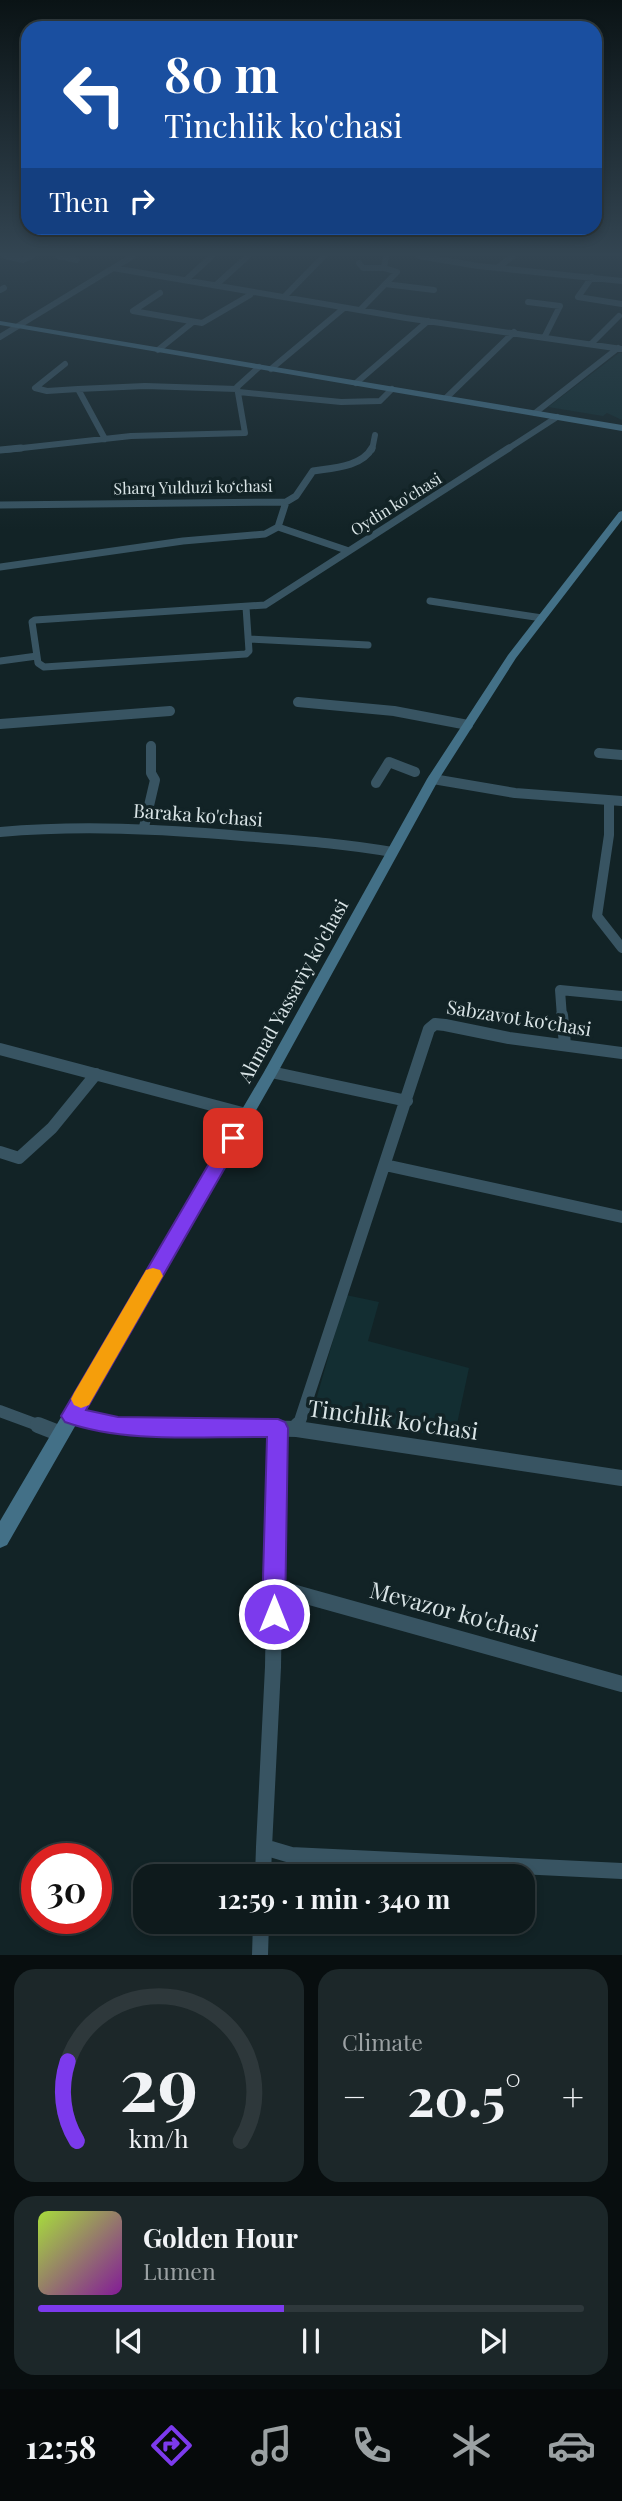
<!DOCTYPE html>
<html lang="en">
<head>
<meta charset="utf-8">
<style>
	body { margin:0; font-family:"Playfair Display",serif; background:#1c2729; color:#f1f3f6; height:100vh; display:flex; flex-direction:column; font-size:26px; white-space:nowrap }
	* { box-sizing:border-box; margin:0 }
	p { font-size:23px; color:#9ba1a3 }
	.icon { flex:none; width:38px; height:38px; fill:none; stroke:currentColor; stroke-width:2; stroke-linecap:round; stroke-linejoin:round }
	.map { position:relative; height:1955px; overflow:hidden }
	.panel { display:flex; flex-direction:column; gap:14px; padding:14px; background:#080e0f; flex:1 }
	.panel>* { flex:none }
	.banner { position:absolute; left:21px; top:21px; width:581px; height:214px; border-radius:21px; box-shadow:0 4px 10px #0003,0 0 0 2px #2e383b; background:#1a4fa0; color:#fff; overflow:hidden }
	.speed { position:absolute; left:21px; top:1843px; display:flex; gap:14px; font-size:35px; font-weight:700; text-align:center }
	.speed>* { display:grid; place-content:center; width:91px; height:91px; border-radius:50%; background:#0e1a1c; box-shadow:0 4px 10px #0003,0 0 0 2px #2e383b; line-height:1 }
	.speed .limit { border:10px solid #d22; background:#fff; color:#111 }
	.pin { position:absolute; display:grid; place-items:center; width:60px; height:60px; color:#fff; margin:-30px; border-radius:14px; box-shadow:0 4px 10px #0006 }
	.me { position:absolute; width:77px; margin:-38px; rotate:0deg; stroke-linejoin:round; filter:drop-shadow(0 0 5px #0008) }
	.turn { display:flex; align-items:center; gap:24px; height:147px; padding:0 28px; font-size:32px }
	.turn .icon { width:91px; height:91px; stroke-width:2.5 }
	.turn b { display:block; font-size:49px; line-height:60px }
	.then { display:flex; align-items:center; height:66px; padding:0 28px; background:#0003; gap:14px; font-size:26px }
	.big { font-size:52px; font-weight:700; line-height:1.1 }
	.panel .tile { flex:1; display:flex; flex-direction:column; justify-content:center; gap:10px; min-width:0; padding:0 24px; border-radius:21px; background:#1c2729 }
	.panel .dial { align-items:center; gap:0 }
	.dial svg { height:182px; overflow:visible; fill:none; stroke:#2e383b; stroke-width:7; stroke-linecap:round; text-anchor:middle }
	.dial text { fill:#f1f3f6; stroke:none }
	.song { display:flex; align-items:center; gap:21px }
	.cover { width:84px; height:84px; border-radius:10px; background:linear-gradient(135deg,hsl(80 70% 55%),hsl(290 70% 35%)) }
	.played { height:7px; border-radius:4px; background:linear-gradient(90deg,#7c3aed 45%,#2e383b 45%) }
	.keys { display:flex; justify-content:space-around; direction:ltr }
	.heat { display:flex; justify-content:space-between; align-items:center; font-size:38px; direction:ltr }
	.panel .tiles { flex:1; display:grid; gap:14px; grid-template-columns:1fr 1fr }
	.tile:last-child { grid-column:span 2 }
	.trip { position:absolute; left:133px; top:1864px; width:402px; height:70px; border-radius:21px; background:#0e1a1c; box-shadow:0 4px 10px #0003,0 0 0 2px #2e383b; font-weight:700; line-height:70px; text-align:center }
	.tab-bar { display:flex; height:112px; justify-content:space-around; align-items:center; background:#060a0b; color:#9ba1a3 }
	.tab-bar .icon { width:49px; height:49px }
	.tab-bar .on { color:#7c3aed }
	.tab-bar b { font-size:32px; color:#f1f3f6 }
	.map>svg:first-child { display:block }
</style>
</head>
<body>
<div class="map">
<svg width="622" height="1955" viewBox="0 0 622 1955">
	<rect width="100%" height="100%" fill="#122326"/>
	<path fill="#132e32" d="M619,353H622V420L607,413L603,416L548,407Z
		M346,1295L379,1302L368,1341L469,1368L454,1438L312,1414Z"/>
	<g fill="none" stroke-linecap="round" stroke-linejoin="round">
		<path stroke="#385462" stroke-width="6" d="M5,256L23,260L32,256
			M58,256L77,260
			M419,256L478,266L622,281
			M359,263L363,268H384
			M113,268L406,318L622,349
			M497,268L513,256
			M592,277L578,297L622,304
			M187,279L212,256
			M385,284L434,290
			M216,285L248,256
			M0,290L4,288
			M160,293L133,311L202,323L250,295
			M284,297L324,256
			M528,302L560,306L545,336
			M360,310L397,272L384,268L386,256
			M0,337L133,256
			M591,344L619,316
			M158,350L193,322
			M65,364L35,388L47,391L78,389
			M271,369L344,308
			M356,383L428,321
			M239,392L341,402L380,401L392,389
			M446,398L514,332
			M535,413L618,348
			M105,439L78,389L145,386L237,389
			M4,450L131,436L245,433L237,387L259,367
			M372,450L375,435
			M506,450L557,417"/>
		<path stroke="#385462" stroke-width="7" d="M0,450L21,448
			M286,502L296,496L313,471C332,468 362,467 372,448
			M0,505L286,502L278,527L265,534L183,541L0,567
			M278,527L349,551
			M430,601L542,618
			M246,607L249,651L246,654L44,667L38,663L32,622L35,620L265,605L509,448
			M250,639L368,645
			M0,661L37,656"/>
		<path stroke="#385462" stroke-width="10" d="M298,702L394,711L468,725
			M0,724L170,711
			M599,753L622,755
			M433,779L515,793L622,801
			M376,783L389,762L415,772
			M609,801V835L597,916L622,948
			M144,827L155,780L151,773V746
			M0,832C81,825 161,829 242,836C292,840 342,843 392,852
			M562,1017L560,990L622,996"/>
		<path stroke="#385462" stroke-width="12" d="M562,1015L565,1044
			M0,1049L246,1114
			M271,1072L407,1101
			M0,1152L19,1158L52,1128L96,1074
			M385,1165L622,1217
			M0,1411L43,1427
			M72,1416L118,1426L191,1427
			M298,1427L429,1029L435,1024L445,1025L509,1038L622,1053"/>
		<path stroke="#385462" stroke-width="16" d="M38,1425L61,1434
			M116,1425L297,1429L622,1478
			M277,1428L273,1667L264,1847L291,1855L622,1871
			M297,1429L298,1425
			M274,1587L622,1684
			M263,1876L264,1847
			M260,1955L261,1922"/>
		<path fill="#437087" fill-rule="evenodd" d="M0,321L622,425V431L0,325Z
			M622,511V520L516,658L439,779L278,1072L7,1545L0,1548V1521L264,1072L427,779L508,655L619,512Z"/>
	</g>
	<linearGradient id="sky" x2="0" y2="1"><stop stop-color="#0a1315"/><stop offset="0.48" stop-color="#334552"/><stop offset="1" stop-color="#334552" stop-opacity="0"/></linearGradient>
	<rect width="622" height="530" fill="url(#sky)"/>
	<path fill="#7c3aed" stroke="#51269a" stroke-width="2" d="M233,1131L242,1138L86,1410L118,1417L278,1419L285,1422L288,1428L285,1614L282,1622L274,1625L265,1622L262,1614L267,1437C201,1436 127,1444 65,1422L61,1416L227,1133Z"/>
	<path fill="#f59e0b" d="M153,1268L160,1270L163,1276L89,1405L81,1408L74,1405L71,1399L74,1393L146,1270Z"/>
	<g text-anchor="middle" stroke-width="7" stroke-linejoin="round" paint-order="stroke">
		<g font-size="16" fill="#d9e4e6" stroke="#122326">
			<text transform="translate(193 487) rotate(-1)" y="6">Sharq Yulduzi koʻchasi</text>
			<text transform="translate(396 504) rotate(-32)" y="6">Oydin ko'chasi</text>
		</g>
		<g font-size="19" fill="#d9e4e6" stroke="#122326">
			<text transform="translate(198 815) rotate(4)" y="7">Baraka ko'chasi</text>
			<text transform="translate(293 991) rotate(-61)" y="7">Ahmad Yassaviy ko'chasi</text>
			<text transform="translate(519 1018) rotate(9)" y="7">Sabzavot koʻchasi</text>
		</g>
		<g font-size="23" fill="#d9e4e6" stroke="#122326">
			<text transform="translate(393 1420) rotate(8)" y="8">Tinchlik ko'chasi</text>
			<text transform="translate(454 1612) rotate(15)" y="8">Mevazor ko'chasi</text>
		</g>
	</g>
</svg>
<div class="speed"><div class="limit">30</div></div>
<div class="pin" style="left:233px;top:1138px;background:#d93025"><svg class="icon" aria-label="arrive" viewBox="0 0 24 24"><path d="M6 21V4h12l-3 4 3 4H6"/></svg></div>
<svg class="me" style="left:274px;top:1614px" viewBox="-20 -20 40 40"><circle r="17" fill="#7c3aed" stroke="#fff" stroke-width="3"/><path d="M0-11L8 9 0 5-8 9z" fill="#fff"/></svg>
<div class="trip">12:59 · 1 min · 340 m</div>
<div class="banner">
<div class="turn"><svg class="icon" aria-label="left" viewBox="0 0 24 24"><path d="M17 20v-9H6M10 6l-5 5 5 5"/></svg><div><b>80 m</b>Tinchlik ko'chasi</div></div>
<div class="then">Then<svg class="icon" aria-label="right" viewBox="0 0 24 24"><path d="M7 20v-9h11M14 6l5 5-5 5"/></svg></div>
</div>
</div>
<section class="panel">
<div class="tiles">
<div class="tile dial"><svg viewBox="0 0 100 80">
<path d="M14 69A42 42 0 1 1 86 69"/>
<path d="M14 69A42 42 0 0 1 10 34" stroke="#7c3aed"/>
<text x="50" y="56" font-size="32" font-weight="700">29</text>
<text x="50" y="72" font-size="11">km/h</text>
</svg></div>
<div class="tile"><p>Climate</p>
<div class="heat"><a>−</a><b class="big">20.5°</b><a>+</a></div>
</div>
<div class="tile">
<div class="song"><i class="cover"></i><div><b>Golden Hour</b><p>Lumen</p></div></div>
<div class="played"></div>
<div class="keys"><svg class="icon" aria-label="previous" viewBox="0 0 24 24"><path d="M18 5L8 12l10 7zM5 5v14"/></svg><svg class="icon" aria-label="pause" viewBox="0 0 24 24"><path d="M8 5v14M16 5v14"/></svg><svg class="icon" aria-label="next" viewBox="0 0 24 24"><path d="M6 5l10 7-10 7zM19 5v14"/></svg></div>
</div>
</div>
</section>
<nav class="tab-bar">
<b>12:58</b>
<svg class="icon on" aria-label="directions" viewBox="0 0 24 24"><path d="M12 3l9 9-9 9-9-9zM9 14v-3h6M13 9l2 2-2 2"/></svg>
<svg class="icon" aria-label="music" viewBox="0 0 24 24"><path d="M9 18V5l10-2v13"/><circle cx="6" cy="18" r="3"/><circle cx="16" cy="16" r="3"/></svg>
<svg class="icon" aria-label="phone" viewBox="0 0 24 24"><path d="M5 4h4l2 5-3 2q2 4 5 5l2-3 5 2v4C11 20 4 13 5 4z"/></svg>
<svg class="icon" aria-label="climate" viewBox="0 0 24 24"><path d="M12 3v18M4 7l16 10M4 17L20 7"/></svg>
<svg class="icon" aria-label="car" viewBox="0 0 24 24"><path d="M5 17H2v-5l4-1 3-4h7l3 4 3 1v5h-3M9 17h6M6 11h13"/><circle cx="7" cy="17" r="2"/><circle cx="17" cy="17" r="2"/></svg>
</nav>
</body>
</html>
